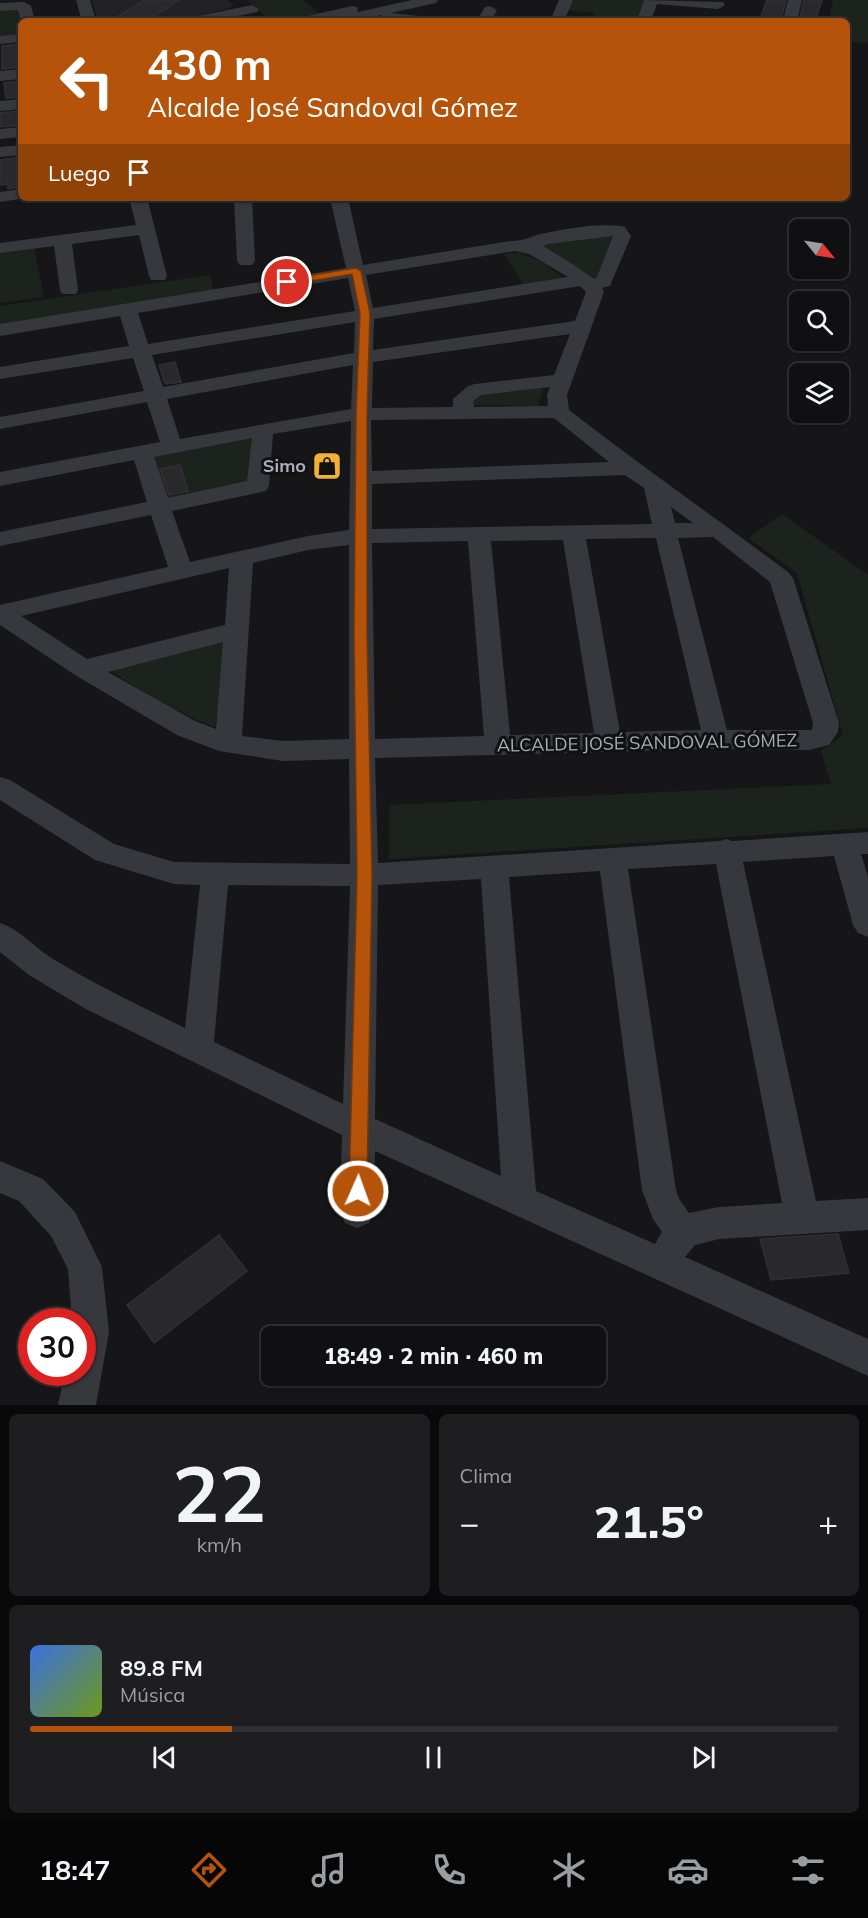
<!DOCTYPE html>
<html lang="es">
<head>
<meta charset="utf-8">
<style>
	body { margin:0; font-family:Mulish,sans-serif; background:#1e1e20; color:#f1f3f6; height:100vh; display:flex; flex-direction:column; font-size:22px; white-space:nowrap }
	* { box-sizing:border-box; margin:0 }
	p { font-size:20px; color:#9c9d9f }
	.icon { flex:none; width:33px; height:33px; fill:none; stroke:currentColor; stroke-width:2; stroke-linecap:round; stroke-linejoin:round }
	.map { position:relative; height:1405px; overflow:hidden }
	.sheet { display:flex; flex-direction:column; gap:9px; padding:9px; background:#09090a; flex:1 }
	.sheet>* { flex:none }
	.guide { position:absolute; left:18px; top:18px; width:832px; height:183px; border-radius:9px; box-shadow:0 2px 4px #0004,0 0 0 2px #303032; background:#b45309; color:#fff; overflow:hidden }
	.needle { width:39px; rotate:120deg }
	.buttons { position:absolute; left:789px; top:219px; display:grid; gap:12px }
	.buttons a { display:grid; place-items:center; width:60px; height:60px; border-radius:9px; background:#101012; box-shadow:0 2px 4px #0004,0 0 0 2px #303032; font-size:30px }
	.speed { position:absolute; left:18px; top:1308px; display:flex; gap:12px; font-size:30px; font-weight:700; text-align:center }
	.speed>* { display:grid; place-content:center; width:78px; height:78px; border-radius:50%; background:#101012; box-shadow:0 2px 4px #0004,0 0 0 2px #303032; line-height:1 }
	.speed .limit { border:9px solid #d22; background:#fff; color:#111 }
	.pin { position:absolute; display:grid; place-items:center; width:51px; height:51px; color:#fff; margin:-26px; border:3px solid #fff; border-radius:50%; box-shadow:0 2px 6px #0007 }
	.me { position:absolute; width:66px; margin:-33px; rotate:2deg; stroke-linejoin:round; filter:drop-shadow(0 0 4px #0008) }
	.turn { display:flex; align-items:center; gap:21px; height:126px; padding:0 30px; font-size:27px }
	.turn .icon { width:78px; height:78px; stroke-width:2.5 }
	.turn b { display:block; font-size:42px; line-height:51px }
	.then { display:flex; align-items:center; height:57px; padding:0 30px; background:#0003; gap:12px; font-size:22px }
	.big { font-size:45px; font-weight:800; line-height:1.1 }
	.sheet .widget { flex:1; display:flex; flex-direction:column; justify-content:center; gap:9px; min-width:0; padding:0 21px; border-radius:9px; background:#1e1e20 }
	.sheet .dial { align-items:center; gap:0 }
	.dial b { font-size:78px; line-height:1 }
	.song { display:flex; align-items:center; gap:18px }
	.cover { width:72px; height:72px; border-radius:9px; background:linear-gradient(135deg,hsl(220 70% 55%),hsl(80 70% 35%)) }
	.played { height:6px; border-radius:3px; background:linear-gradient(90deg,#b45309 25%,#303032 25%) }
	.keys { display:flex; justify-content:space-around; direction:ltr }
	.heat { display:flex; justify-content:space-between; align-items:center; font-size:33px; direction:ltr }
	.sheet .tiles { flex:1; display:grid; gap:9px; grid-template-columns:1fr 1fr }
	.widget:last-child { grid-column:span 2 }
	.trip { position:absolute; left:261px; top:1326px; width:345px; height:60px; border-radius:9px; background:#101012; box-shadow:0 2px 4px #0004,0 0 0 2px #303032; font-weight:800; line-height:60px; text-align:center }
	.tabs { display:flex; height:96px; justify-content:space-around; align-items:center; background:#060607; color:#9c9d9f }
	.tabs .icon { width:42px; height:42px }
	.tabs .on { color:#b45309 }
	.tabs b { font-size:27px; color:#f1f3f6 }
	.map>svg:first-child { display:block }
</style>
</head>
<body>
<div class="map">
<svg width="868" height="1405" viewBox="0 0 868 1405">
	<rect width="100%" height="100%" fill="#161618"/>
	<path fill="#222225" d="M92,0H227L233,5L227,9L172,21H98Z"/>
	<path fill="#1c231d" d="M247,0H303L321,15L294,21H272Z
		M570,0H647L640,21H591L594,13L565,10Z
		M833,0H868V43L848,41V21H829Z
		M21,7V36L0,38V8Z
		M611,233L616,237L600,280L593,283L543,248L542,244Z
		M34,248L44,297L0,303V252Z
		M518,252L539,261L566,279L524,285L504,254Z
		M210,275L213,290L0,325V306Z
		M544,386L538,406L467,405L475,394Z
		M262,431L257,485L162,505L144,453Z
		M782,514L868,575V828L389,859V805L831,784L821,751L843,735L797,573L748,538Z
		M231,636L215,727C175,712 142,692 107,668Z"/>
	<path fill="#29292c" stroke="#303034" stroke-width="1.5" d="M145,0H180L146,21H110Z
		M767,0H786L781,21L760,19Z
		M804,0H822L815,21H799Z
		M21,44V67L2,69V46Z
		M21,81V97L6,98L4,83Z
		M21,111V125L1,127L0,113Z
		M21,157V187L8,189V184L0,185V160Z
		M175,362L181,382L165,384L159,365Z
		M180,465L188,491L169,495L160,469Z
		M838,1234L849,1273L771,1280L760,1239Z
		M219,1235L247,1271L154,1343L127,1305Z"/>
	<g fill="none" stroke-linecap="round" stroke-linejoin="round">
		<path fill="#37383d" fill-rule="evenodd" d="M76,0H90L96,21H82Z
			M412,0H438L436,3L391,13L429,17L436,21H386L382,20L381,15L354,21H297L299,18L352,6L357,7L358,12Z
			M559,0H573L564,21H550Z
			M644,0L723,2L725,5L718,9L657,4L651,21H637Z
			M788,0H802L797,21H783Z
			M24,2L31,6L35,21H21L18,10L0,11V3Z
			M252,5L259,9L257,12L214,21H186L193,17Z
			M490,6L497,10L491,21H477L485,7Z
			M21,34V42L0,44V36Z
			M21,69V79L0,81V71Z
			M21,99V109L0,111V101Z
			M21,127V137L0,139V129Z
			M21,145V155L0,157V147Z
			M21,189V198H26L0,202V192Z
			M129,198H147L167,276L165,280H151L149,276L139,235L72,244L78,290L76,294H62L60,290L54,246L0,253V243L136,225Z
			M234,198H252L255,261L252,265H240L237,261Z
			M330,198H348L363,265L510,241C527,241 527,237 541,234C564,229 603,222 625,227L631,236L610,286L602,288L604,292L567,395L569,410C641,466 716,518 789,573L793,578L839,723L838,732L829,745L809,750L716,749L375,758L378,863L720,841L727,839L732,841L868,832V854H861L868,877V937L858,933L853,925L834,856L743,862L816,1201L868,1198V1230L719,1239L695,1245L685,1257L868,1339V1376L375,1151L374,1212L369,1223L357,1228L345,1223L340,1212L342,1135L84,1008L29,975L0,952V923C21,930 35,948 53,959C96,985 140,1006 185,1028L200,885L174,884L95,860L0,800V777L10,780L114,844L174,862L350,864L349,759L283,761L219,751L177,735L75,675L0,625V605L168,567L151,515L0,546V532L147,502L134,460L0,486V472L160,442L147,402L0,429V417L144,391L133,358L0,379V367L129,346L120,316L0,336V324L346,268ZM613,236L597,277L594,279L571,263L543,246L548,244ZM515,251L529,254L568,277L373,308L366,275ZM348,278L355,311L148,344L138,313ZM580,286L586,292L575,321L373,350L374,319ZM355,322L354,353L163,387L152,355ZM570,334L554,375L475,384L468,386L453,399V407L372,408L373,362ZM353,365L351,409L180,439L167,399ZM550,387L547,395L548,406L474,407L473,401L481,395ZM554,418L609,462L372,471L371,420ZM351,421L349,530L308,536L190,562L172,511L266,491L269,486L273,434ZM252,438L247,481L168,498L154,457ZM625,475L644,488L652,524L372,529V484ZM671,507L693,523H675ZM713,537L770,582L813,723L812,730H727L678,538ZM656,538L701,730L620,732L586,539ZM563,540L594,733L510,735L491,541ZM468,541L484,736L375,739L372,543ZM349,545V739L283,741L242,736L253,563L308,550ZM229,568L225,625L87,659L21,616ZM223,642L216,729L195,721L108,672ZM716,864L782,1203L719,1207L689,1213L679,1199L676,1190L628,869ZM600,871L642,1190L653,1219L662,1232L655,1244L536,1191L509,877ZM481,879L501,1176L375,1119L378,885ZM228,885L350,886L343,1104L214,1042Z
			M0,1161L43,1179L75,1212L102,1267L109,1332L96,1405H58L65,1372H82V1322H72L68,1269L51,1236L19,1201L0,1193Z"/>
	</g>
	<path fill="#b45309" stroke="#753606" stroke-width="1.5" d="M356,268L361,271L370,313L367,414V636L372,875L367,1191L364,1197L358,1199L352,1197L349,1191L357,875L354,636L356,414L360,313L352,274L287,285L282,282L287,279Z"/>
	<defs>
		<g id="shop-square" transform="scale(1.5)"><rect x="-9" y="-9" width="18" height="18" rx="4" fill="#f2b134" stroke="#111113"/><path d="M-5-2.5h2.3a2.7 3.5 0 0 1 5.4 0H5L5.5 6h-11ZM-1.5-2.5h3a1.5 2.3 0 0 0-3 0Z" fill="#111"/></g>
	</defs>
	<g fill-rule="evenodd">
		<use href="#shop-square" x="327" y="466"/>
	</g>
	<g text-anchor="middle" stroke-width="6" stroke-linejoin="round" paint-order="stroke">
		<g font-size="18" font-weight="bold" fill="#a8adb8" stroke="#111113" text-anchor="end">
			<text x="306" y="472">Simo</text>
		</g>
		<g font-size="18" fill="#a8adb8" stroke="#111113">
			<text transform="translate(647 743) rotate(-1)" y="6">ALCALDE JOSÉ SANDOVAL GÓMEZ</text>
		</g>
	</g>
</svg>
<div class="buttons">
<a><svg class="needle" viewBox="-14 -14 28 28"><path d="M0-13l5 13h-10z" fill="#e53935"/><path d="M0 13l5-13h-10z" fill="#9c9d9f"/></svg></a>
<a><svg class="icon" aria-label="search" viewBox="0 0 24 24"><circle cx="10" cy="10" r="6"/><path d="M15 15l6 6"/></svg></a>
<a><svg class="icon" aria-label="layers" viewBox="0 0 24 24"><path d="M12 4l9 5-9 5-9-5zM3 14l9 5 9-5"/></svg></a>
</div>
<div class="speed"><div class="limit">30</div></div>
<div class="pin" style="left:287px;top:282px;background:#d93025"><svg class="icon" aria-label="arrive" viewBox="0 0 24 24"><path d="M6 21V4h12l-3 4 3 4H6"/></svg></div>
<svg class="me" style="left:358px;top:1191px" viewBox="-20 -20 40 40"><circle r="17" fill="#b45309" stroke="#fff" stroke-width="3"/><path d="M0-11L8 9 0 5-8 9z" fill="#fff"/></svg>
<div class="trip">18:49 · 2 min · 460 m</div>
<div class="guide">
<div class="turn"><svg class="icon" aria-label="left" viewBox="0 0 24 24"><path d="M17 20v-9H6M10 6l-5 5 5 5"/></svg><div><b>430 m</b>Alcalde José Sandoval Gómez</div></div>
<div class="then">Luego<svg class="icon" aria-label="arrive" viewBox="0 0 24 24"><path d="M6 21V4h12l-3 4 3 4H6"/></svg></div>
</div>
</div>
<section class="sheet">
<div class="tiles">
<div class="widget dial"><b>22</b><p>km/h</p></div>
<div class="widget"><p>Clima</p>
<div class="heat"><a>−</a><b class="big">21.5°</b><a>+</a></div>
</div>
<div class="widget">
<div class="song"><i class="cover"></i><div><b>89.8 FM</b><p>Música</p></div></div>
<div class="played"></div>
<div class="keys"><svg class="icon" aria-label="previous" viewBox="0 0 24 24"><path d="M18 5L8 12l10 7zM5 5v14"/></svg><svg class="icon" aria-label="pause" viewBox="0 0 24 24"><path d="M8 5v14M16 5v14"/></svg><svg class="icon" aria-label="next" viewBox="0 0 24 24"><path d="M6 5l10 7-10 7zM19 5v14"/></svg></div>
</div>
</div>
</section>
<nav class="tabs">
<b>18:47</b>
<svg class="icon on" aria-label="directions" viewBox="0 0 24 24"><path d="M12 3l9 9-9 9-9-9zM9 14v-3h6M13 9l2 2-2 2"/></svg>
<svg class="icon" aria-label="music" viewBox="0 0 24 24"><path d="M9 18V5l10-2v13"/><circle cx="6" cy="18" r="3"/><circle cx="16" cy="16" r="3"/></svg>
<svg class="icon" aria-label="phone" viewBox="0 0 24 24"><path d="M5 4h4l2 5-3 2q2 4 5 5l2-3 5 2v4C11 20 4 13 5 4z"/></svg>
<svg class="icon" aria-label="climate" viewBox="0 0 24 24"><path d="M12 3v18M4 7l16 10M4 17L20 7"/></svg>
<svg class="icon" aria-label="car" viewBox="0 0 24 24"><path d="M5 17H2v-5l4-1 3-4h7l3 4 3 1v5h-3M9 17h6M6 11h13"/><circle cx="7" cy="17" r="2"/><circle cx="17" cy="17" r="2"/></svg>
<svg class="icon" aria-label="filters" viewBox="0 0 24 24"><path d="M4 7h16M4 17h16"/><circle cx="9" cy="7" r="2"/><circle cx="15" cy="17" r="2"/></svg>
</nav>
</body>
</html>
